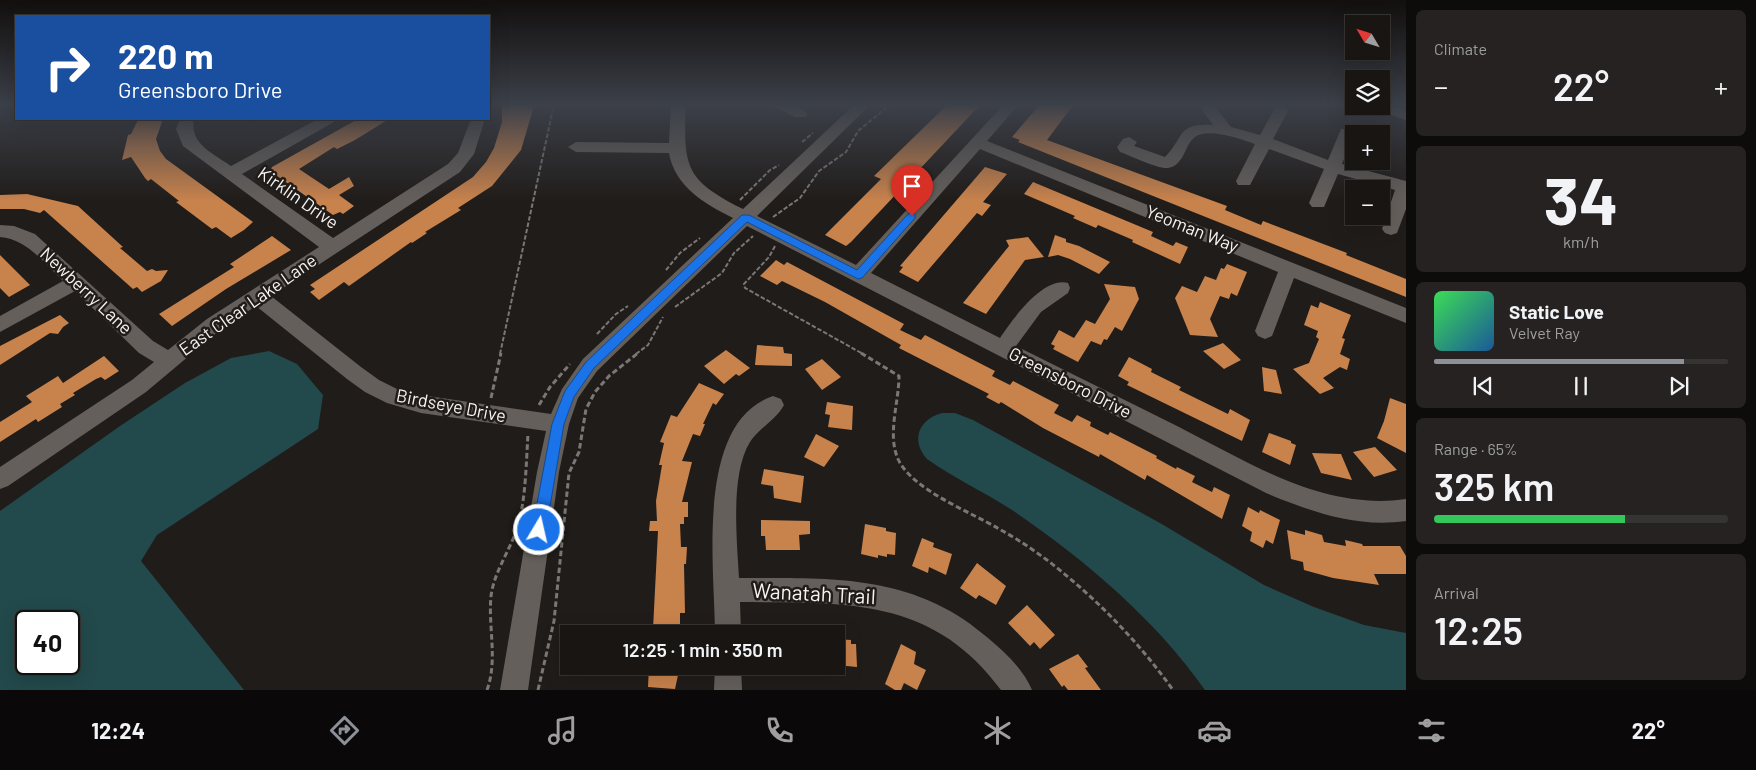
<!DOCTYPE html>
<html lang="en">
<head>
<meta charset="utf-8">
<style>
	body { margin:0; font-family:Barlow,sans-serif; background:#252221; color:#f1f3f6; height:100vh; display:flex; flex-direction:column; font-size:19px; white-space:nowrap }
	* { box-sizing:border-box; margin:0 }
	p { font-size:16px; color:#9f9fa0 }
	.icon { flex:none; width:28px; height:28px; fill:none; stroke:currentColor; stroke-width:2; stroke-linecap:round; stroke-linejoin:round }
	.map { position:relative; flex:1; overflow:hidden }
	.details { display:flex; flex-direction:column; gap:10px; padding:10px; background:#0d0c0a; width:350px }
	.details>* { flex:none }
	.banner { position:absolute; left:15px; top:15px; width:475px; height:105px; border-radius:0px; box-shadow:0 5px 20px #0002,0 0 0 1px #363433; background:#1a4fa0; color:#fff; overflow:hidden }
	.needle { width:32px; rotate:308deg }
	.controls { position:absolute; left:1345px; top:15px; display:grid; gap:10px }
	.controls a { display:grid; place-items:center; width:45px; height:45px; border-radius:0px; background:#181513; box-shadow:0 5px 20px #0002,0 0 0 1px #363433; font-size:25px }
	.speed { position:absolute; left:15px; top:610px; display:flex; gap:10px; font-size:25px; font-weight:700; text-align:center }
	.speed>* { display:grid; place-content:center; width:65px; height:65px; border-radius:50%; background:#181513; box-shadow:0 5px 20px #0002,0 0 0 1px #363433; line-height:1 }
	.speed .limit { border:2px solid #111; border-radius:8px; background:#fff; color:#111 }
	.pin { position:absolute; display:grid; place-items:center; width:42px; height:42px; color:#fff; margin:-51px -21px; border-radius:50% 50% 50% 0; rotate:-45deg; box-shadow:0 0 5px #0007 }
	.pin .icon { rotate:45deg }
	.me { position:absolute; width:55px; margin:-28px; rotate:9deg; stroke-linejoin:round; filter:drop-shadow(0 0 4px #0008) }
	.turn { display:flex; align-items:center; gap:18px; height:105px; padding:0 20px; font-size:22px }
	.turn .icon { width:65px; height:65px; stroke-width:2.5 }
	.turn b { display:block; font-size:35px; line-height:42px }
	.big { font-size:38px; font-weight:600; line-height:1.1 }
	.details .card { flex:1; display:flex; flex-direction:column; justify-content:center; gap:8px; min-width:0; padding:0 18px; border-radius:8px; background:#252221 }
	.details .dial { align-items:center; gap:0 }
	.dial b { font-size:65px; line-height:1 }
	.song { display:flex; align-items:center; gap:15px }
	.cover { width:60px; height:60px; border-radius:8px; background:linear-gradient(135deg,hsl(130 70% 55%),hsl(210 70% 35%)) }
	.played { height:5px; border-radius:2px; background:linear-gradient(90deg,#8c9099 85%,#363433 85%) }
	.keys { display:flex; justify-content:space-around; direction:ltr }
	.heat { display:flex; justify-content:space-between; align-items:center; font-size:28px; direction:ltr }
	.charge { height:8px; border-radius:4px; background:linear-gradient(90deg,#34c759 65%,#363433 0) }
	.trip { position:absolute; left:560px; top:625px; width:285px; height:50px; border-radius:0px; background:#181513; box-shadow:0 5px 20px #0002,0 0 0 1px #363433; font-weight:600; line-height:50px; text-align:center }
	.tabs { display:flex; height:80px; justify-content:space-around; align-items:center; background:#0a0808; color:#9f9fa0 }
	.tabs .icon { width:35px; height:35px }
	.tabs .on { color:#8c9099 }
	.tabs b { font-size:22px; color:#f1f3f6 }
	main { display:flex; flex:1; min-height:0 }
	.map>svg:first-child { display:block }
</style>
</head>
<body>
<main>
<div class="map">
<svg width="1406" height="690" viewBox="0 0 1406 690">
	<rect width="100%" height="100%" fill="#201c19"/>
	<path fill="#22494b" fill-rule="evenodd" d="M269,351L297,364L323,395L318,429L157,535L141,561L244,690H0V511L120,426L185,383L231,358ZM26,621H69V664H26Z
		M942,413H955L973,420L1160,523L1264,585L1314,607L1364,625L1406,633V690H1205C1154,618 1084,559 1012,510C984,492 954,478 927,459C910,440 919,419 942,413Z"/>
	<path fill="#c8824c" d="M513,104L534,106L521,150L492,186L458,208L461,210L425,232L427,233L412,243L411,242L349,286L344,282L319,300L310,292L315,289L310,285L473,177L486,162L494,148L502,122V106Z
		M948,104H981L851,242L846,246L825,235L881,179L874,176Z
		M1040,104H1074L1047,140L1227,206L1225,210L1261,225L1263,221L1347,253L1346,255L1406,279V297L1018,142L1020,140L1012,137Z
		M163,119L156,139L160,151L166,159L253,222L244,230L231,238L216,227L212,229L176,202L179,201L151,179L148,181L145,178L131,157L122,160L128,135L131,134L138,120Z
		M358,119H389L355,140L337,149L334,147L299,169L329,189L349,177L354,186L339,195L354,206L343,214L340,212L333,215L270,171L272,167Z
		M985,167L1007,174L983,202L991,205L982,216L977,213L918,282L899,272L903,267L900,266Z
		M1033,182L1153,232L1151,236L1173,246L1176,242L1188,247L1180,264L1132,242L1133,240L1098,225L1096,228L1073,218L1075,216L1024,194Z
		M27,194L78,206L123,247L120,248L147,271L152,269L156,271L168,270L161,281L142,292L137,287L133,289L44,210L40,213L24,209H0V195Z
		M1055,235L1066,239V242L1079,246L1110,262L1099,274L1070,259L1058,255L1048,257Z
		M272,236L291,250L226,289L172,326L159,314L234,267L230,264Z
		M1028,237L1044,257L1025,260L986,314L963,303L1009,246L1006,240Z
		M0,255L30,285L9,297L0,288Z
		M776,260L784,265L787,262L904,324L900,330L921,340L925,335L995,371L992,376L1010,385L1013,381L1059,405L1054,413L1072,422L1077,415L1091,422L1090,426L1108,435L1110,432L1157,456L1156,458L1176,469L1177,467L1195,476L1192,482L1212,492L1214,487L1230,495L1222,519L1147,475L1145,480L1100,454L1099,457L1043,428L1001,402L999,404L986,397L989,394L899,348L901,345L825,302L782,281L777,285L760,276Z
		M1227,264L1247,272L1237,296L1231,293L1229,299L1220,296L1210,319L1218,337L1190,335L1175,298L1182,286L1197,292L1205,276L1216,280L1221,268L1224,269Z
		M1104,284L1135,287L1139,299L1122,331L1115,327L1107,340L1104,339L1101,345L1091,341L1078,362L1053,349L1055,346L1051,344L1059,330L1074,338L1086,320L1095,324L1110,299Z
		M1320,302L1351,315L1342,338L1345,339L1340,354L1350,359L1347,370L1340,367L1323,378L1334,388L1320,394L1293,369L1309,363L1319,339L1316,337L1318,331L1304,325L1311,305L1318,308Z
		M60,315L69,323L63,327L58,334L50,333L0,365V346Z
		M1223,343L1241,360L1224,369L1203,351Z
		M757,345L783,347L784,353L792,354V366L755,365Z
		M726,350L750,368L739,376L736,374L724,384L704,366Z
		M104,356L119,371L105,380L101,377L96,379L73,393L75,395L60,404L62,407L38,422L36,419L0,442V422L32,402L26,396L58,376L63,383Z
		M1129,357L1152,369L1151,372L1181,387L1179,390L1228,414L1230,409L1250,420L1242,441L1127,385L1129,382L1118,376Z
		M822,359L841,377L822,390L805,369Z
		M1262,367L1276,370L1282,394L1264,391Z
		M699,383L724,394L716,405L713,403L703,424H705L700,436L693,434L682,461L692,462L682,502H688V517H684V524H680L681,547H687L686,564H684L685,613H680V629H653L658,531H649L650,521H657L656,501L662,465H659L664,443L660,442L671,415L677,417Z
		M1390,398L1406,404V453L1377,438L1384,421Z
		M827,402L853,406L852,430L828,427L830,415L825,414Z
		M1269,433L1291,441V443L1296,445L1290,465L1262,452Z
		M816,434L839,446L824,467L804,457Z
		M1375,447L1397,470L1374,477L1353,452Z
		M1312,453L1341,454L1352,480L1321,473Z
		M764,469L804,476L801,503L774,498L773,486L761,484Z
		M1248,507L1259,513L1260,510L1280,520L1273,544L1266,540L1263,548L1250,541L1252,532L1242,526Z
		M761,520L810,521V534L799,535L800,550H766L765,536H761Z
		M865,524L886,528V531L896,533L895,555L887,554V557L878,555V558L861,554Z
		M1287,530L1305,535V530L1322,535L1324,542L1346,546L1345,540L1362,544L1363,546H1400L1406,556V574H1374L1379,585L1333,578L1304,570L1303,562L1291,559Z
		M922,538L934,543L933,547L952,554L946,575L929,567L928,573L912,566Z
		M977,563L1006,586L996,605L979,595L976,599L960,588Z
		M1027,605L1055,635L1040,649L1034,642L1030,646L1008,623Z
		M836,639L851,640V644H856L857,667L836,665Z
		M901,644L916,652L914,664L926,670L917,690L904,683L901,690H895L885,684Z
		M1078,654L1088,667L1085,668L1101,690H1068L1064,685L1062,687L1049,669Z
		M649,666H680L675,689L648,687Z"/>
	<g fill="none" stroke-linecap="round" stroke-linejoin="round">
		<path stroke="#7b7775" stroke-width="2" stroke-dasharray="4.5 2" stroke-linecap="butt" d="M1340,104L1367,113
			M802,142L813,133
			M740,200L770,170L779,165
			M773,217L800,198L819,171L846,152L858,131L891,104
			M775,246L769,257L744,284L745,288L863,354
			M666,270L680,253L700,238
			M675,307L722,273L734,253L753,236
			M597,334L616,314L628,306
			M500,354L553,109L558,104
			M636,354L648,345L663,317"/>
		<path stroke="#7b7775" stroke-width="3" stroke-dasharray="5.5 3" stroke-linecap="butt" d="M861,353L899,376C899,402 887,434 898,459C912,490 971,512 999,529C1016,538 1032,549 1047,560C1095,597 1138,641 1173,690
			M491,398L501,353
			M539,405L550,387L570,364
			M487,690C498,660 488,627 491,596C494,573 508,553 516,532C526,503 526,464 528,434
			M538,690L554,621L569,473L579,452L586,409L595,392L609,376L638,353"/>
		<path fill="#645f5b" fill-rule="evenodd" d="M671,104H686C683,167 685,180 743,209L855,104H871L757,216L856,265L1004,104H1019L987,141L1406,308V323L1294,278L1272,336L1265,339L1258,336L1255,331L1278,272L980,149L871,273L1000,338C1012,320 1043,276 1068,283L1070,288L1068,293L1041,312L1016,346C1070,373 1125,400 1179,427C1250,463 1323,511 1406,499V521C1356,528 1312,512 1266,493L747,226L597,371L578,398L569,424L559,472L528,690H500L537,472L546,431L421,413L387,403L365,392L347,379L256,306L221,329L146,392L8,486L0,489V467L132,380L154,362L139,353L75,291L0,332V316L63,281C44,263 27,239 0,237V225L14,226L35,234L153,341L168,350L207,319L319,247L183,146L176,129L180,119H194C189,144 213,153 231,166L318,119H336L334,122L242,174L333,238L448,164L458,153L471,119H485L474,154L460,172L271,296L361,367L379,380L399,390L421,395L551,414L562,389L583,359L733,218C705,204 675,187 669,153L576,152L568,147L576,142L669,143Z
			M769,104C781,104 799,103 808,114L805,117H795Z
			M1198,104H1213L1231,127L1260,135L1275,108H1285L1288,111L1273,139L1328,160L1341,129H1353L1355,132L1342,164L1406,181V209L1397,233L1391,235L1385,233L1382,229L1395,190L1338,174L1324,207H1312L1309,203L1324,169L1269,149L1250,185H1238L1236,181L1255,144C1242,139 1207,127 1195,137C1184,145 1185,165 1168,168C1157,169 1132,156 1120,152L1117,147L1123,139L1129,137L1137,142L1134,146L1165,157C1185,137 1176,123 1213,125Z
			M1381,104L1406,110V120L1373,109L1371,106H1381Z
			M773,396L781,399L784,405C776,420 759,428 750,442C730,474 737,540 739,578C830,578 914,573 988,638C1005,652 1023,669 1032,690H1001C932,596 844,603 740,602L741,634H715C715,569 694,423 773,396Z
			M715,666H741L742,690H714Z"/>
	</g>
	<linearGradient id="sky" x2="0" y2="1"><stop stop-color="#120f0e"/><stop offset="0.52" stop-color="#3c4049"/><stop offset="1" stop-color="#3c4049" stop-opacity="0"/></linearGradient>
	<rect width="1406" height="201" fill="url(#sky)"/>
	<path fill="#1a73e8" stroke="#114b97" d="M912,213L915,214V218L862,278L858,279L747,222L594,368L574,397L564,424L546,530L544,535L539,537L534,535L532,530L552,424L565,391L586,362L742,215H749L857,270L908,214Z"/>
	<g text-anchor="middle" stroke-width="5" stroke-linejoin="round" paint-order="stroke">
		<g font-size="18" fill="#f6f3f1" stroke="#201c19">
			<text transform="translate(298 198) rotate(35)" y="6">Kirklin Drive</text>
			<text transform="translate(1192 229) rotate(22)" y="6">Yeoman Way</text>
			<text transform="translate(86 291) rotate(43)" y="6">Newberry Lane</text>
			<text transform="translate(248 305) rotate(-35)" y="6">East Clear Lake Lane</text>
			<text transform="translate(1070 383) rotate(27)" y="6">Greensboro Drive</text>
			<text transform="translate(451 406) rotate(11)" y="6">Birdseye Drive</text>
		</g>
		<g font-size="21" fill="#f6f3f1" stroke="#201c19">
			<text transform="translate(814 594) rotate(3)" y="7">Wanatah Trail</text>
		</g>
	</g>
</svg>
<div class="controls">
<a><svg class="needle" viewBox="-14 -14 28 28"><path d="M0-13l5 13h-10z" fill="#e53935"/><path d="M0 13l5-13h-10z" fill="#9f9fa0"/></svg></a>
<a><svg class="icon" aria-label="layers" viewBox="0 0 24 24"><path d="M12 4l9 5-9 5-9-5zM3 14l9 5 9-5"/></svg></a>
<a>+</a>
<a>−</a>
</div>
<div class="speed"><div class="limit">40</div></div>
<div class="pin" style="left:912px;top:216px;background:#d93025"><svg class="icon" aria-label="arrive" viewBox="0 0 24 24"><path d="M6 21V4h12l-3 4 3 4H6"/></svg></div>
<svg class="me" style="left:539px;top:530px" viewBox="-20 -20 40 40"><circle r="17" fill="#1a73e8" stroke="#fff" stroke-width="3"/><path d="M0-11L8 9 0 5-8 9z" fill="#fff"/></svg>
<div class="trip">12:25 · 1 min · 350 m</div>
<div class="banner">
<div class="turn"><svg class="icon" aria-label="right" viewBox="0 0 24 24"><path d="M7 20v-9h11M14 6l5 5-5 5"/></svg><div><b>220 m</b>Greensboro Drive</div></div>
</div>
</div>
<section class="details">
<div class="card"><p>Climate</p>
<div class="heat"><a>−</a><b class="big">22°</b><a>+</a></div>
</div>
<div class="card dial"><b>34</b><p>km/h</p></div>
<div class="card">
<div class="song"><i class="cover"></i><div><b>Static Love</b><p>Velvet Ray</p></div></div>
<div class="played"></div>
<div class="keys"><svg class="icon" aria-label="previous" viewBox="0 0 24 24"><path d="M18 5L8 12l10 7zM5 5v14"/></svg><svg class="icon" aria-label="pause" viewBox="0 0 24 24"><path d="M8 5v14M16 5v14"/></svg><svg class="icon" aria-label="next" viewBox="0 0 24 24"><path d="M6 5l10 7-10 7zM19 5v14"/></svg></div>
</div>
<div class="card"><p>Range · 65%</p><b class="big">325 km</b><div class="charge"></div></div>
<div class="card"><p>Arrival</p><b class="big">12:25</b></div>
</section>
</main>
<nav class="tabs">
<b>12:24</b>
<svg class="icon on" aria-label="directions" viewBox="0 0 24 24"><path d="M12 3l9 9-9 9-9-9zM9 14v-3h6M13 9l2 2-2 2"/></svg>
<svg class="icon" aria-label="music" viewBox="0 0 24 24"><path d="M9 18V5l10-2v13"/><circle cx="6" cy="18" r="3"/><circle cx="16" cy="16" r="3"/></svg>
<svg class="icon" aria-label="phone" viewBox="0 0 24 24"><path d="M5 4h4l2 5-3 2q2 4 5 5l2-3 5 2v4C11 20 4 13 5 4z"/></svg>
<svg class="icon" aria-label="climate" viewBox="0 0 24 24"><path d="M12 3v18M4 7l16 10M4 17L20 7"/></svg>
<svg class="icon" aria-label="car" viewBox="0 0 24 24"><path d="M5 17H2v-5l4-1 3-4h7l3 4 3 1v5h-3M9 17h6M6 11h13"/><circle cx="7" cy="17" r="2"/><circle cx="17" cy="17" r="2"/></svg>
<svg class="icon" aria-label="filters" viewBox="0 0 24 24"><path d="M4 7h16M4 17h16"/><circle cx="9" cy="7" r="2"/><circle cx="15" cy="17" r="2"/></svg>
<b>22°</b>
</nav>
</body>
</html>
